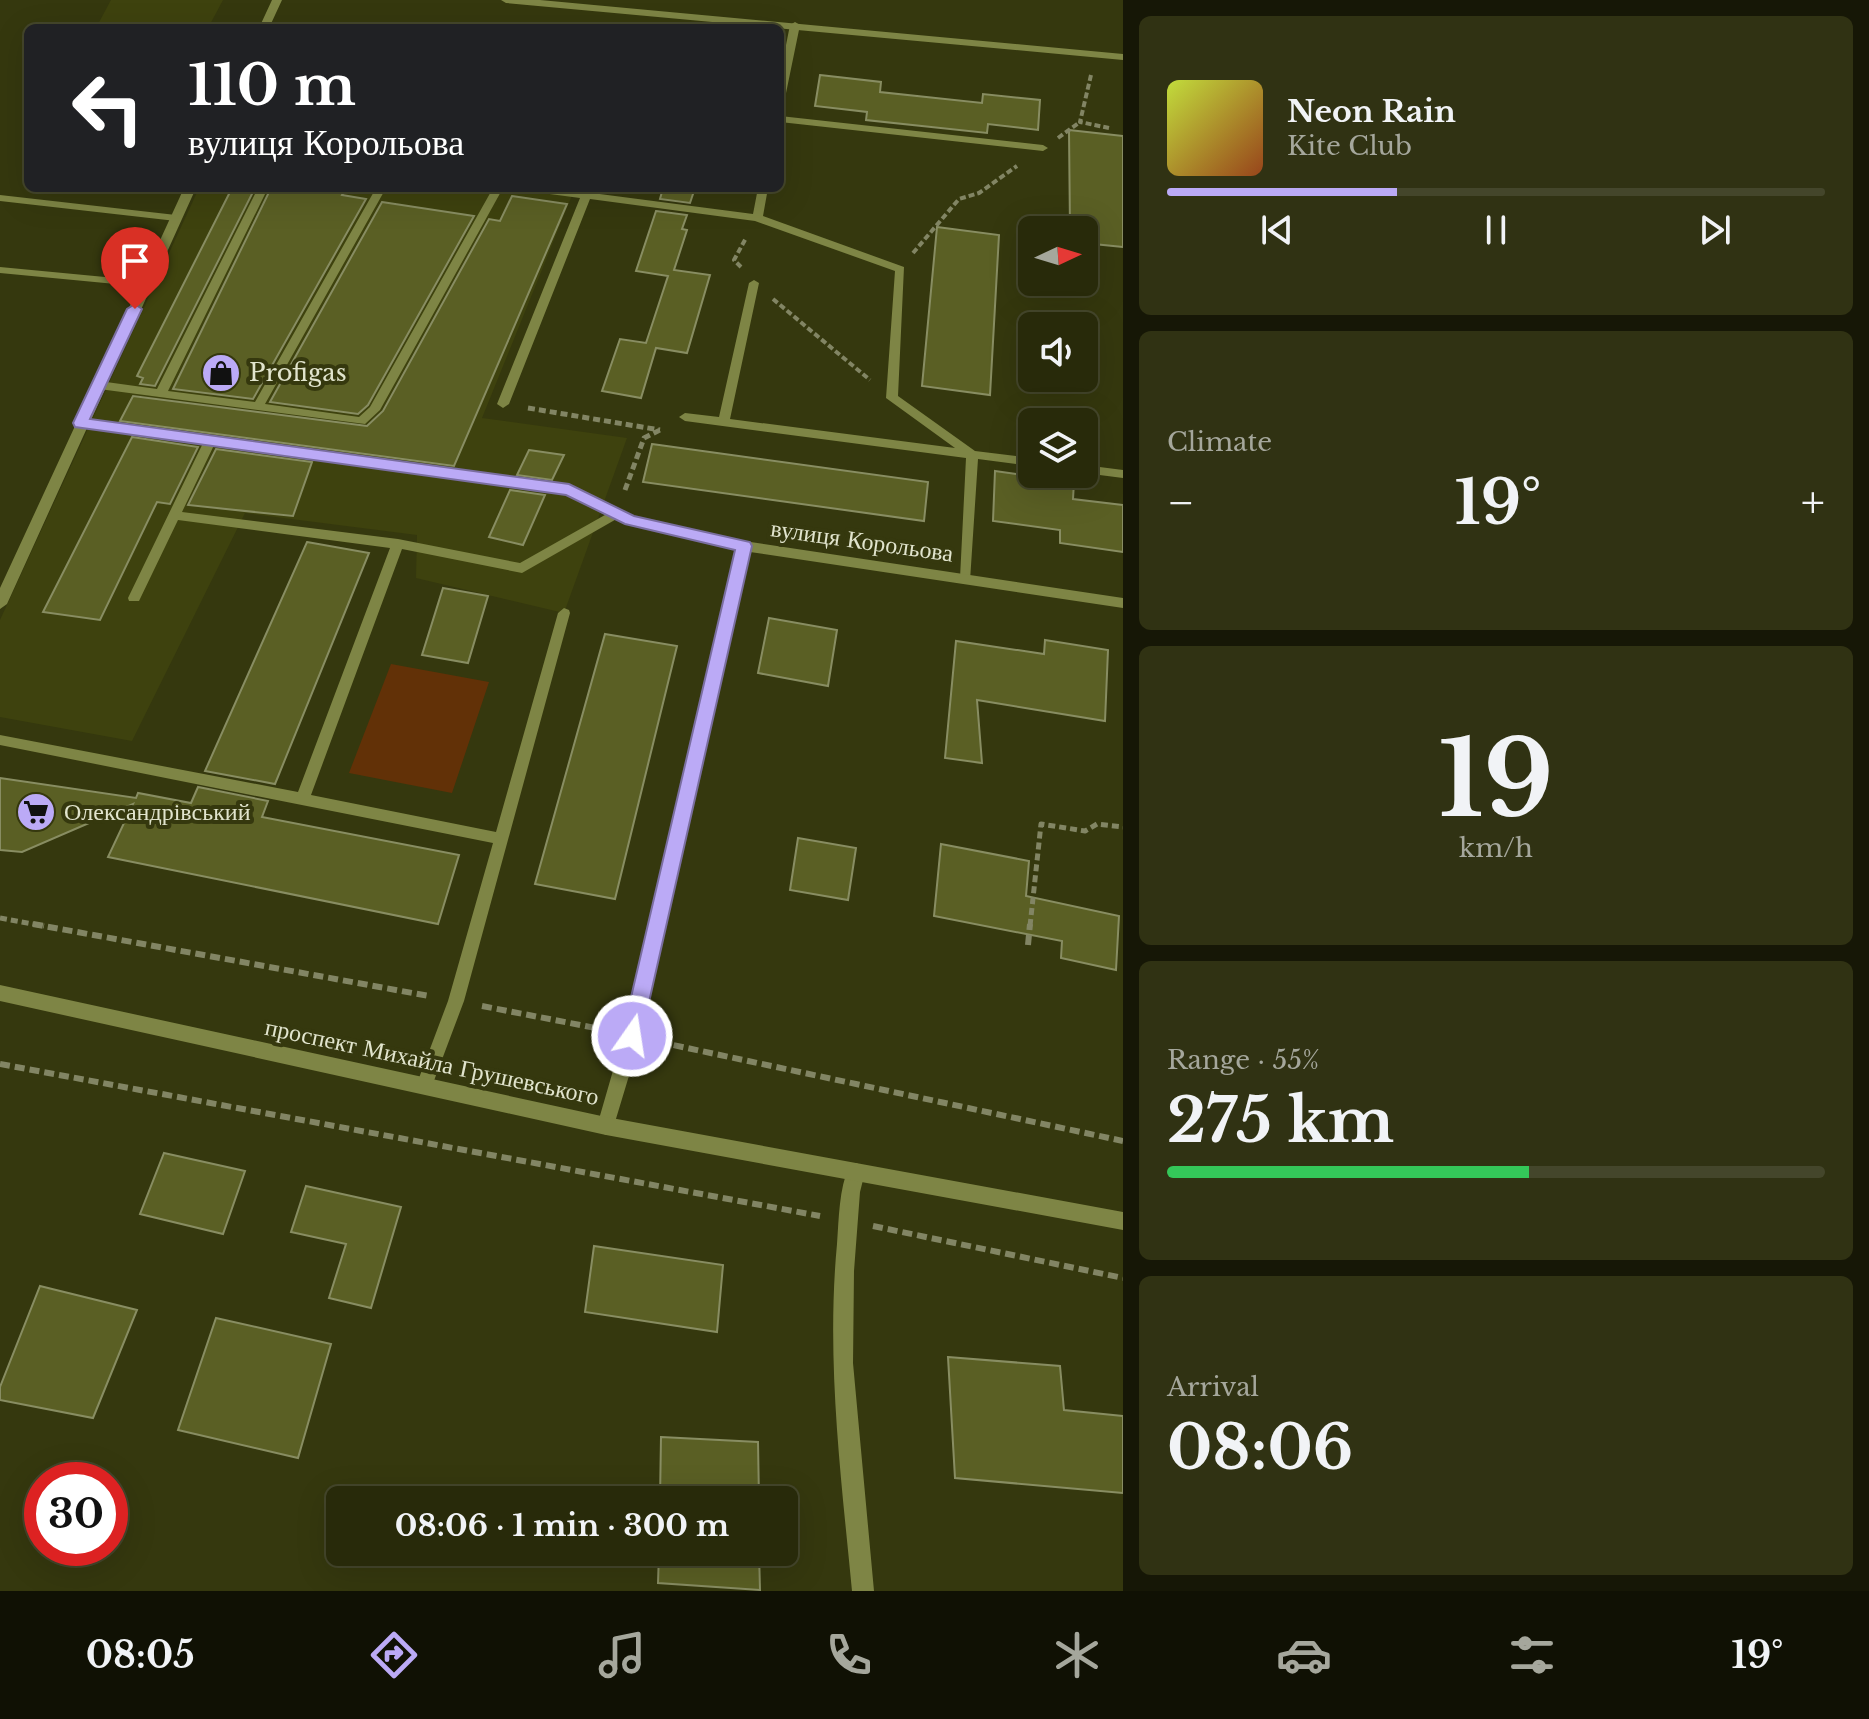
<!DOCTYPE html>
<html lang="en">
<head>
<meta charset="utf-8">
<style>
	body { margin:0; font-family:"Libre Baskerville",serif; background:#303213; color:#f1f3f6; height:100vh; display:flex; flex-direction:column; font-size:30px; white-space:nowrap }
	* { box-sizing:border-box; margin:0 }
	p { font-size:26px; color:#a5a79c }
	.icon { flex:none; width:44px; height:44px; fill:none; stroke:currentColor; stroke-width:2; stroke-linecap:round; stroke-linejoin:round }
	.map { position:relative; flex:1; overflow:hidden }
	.details { display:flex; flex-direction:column; gap:16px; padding:16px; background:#161706; width:746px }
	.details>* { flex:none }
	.banner { position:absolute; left:24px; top:24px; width:760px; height:168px; border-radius:12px; box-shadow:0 8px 32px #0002,0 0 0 2px #44462b; background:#202124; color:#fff; overflow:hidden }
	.needle { width:52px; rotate:86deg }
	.buttons { position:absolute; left:1018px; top:216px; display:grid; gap:16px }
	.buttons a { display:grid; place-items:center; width:80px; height:80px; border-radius:12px; background:#282a0a; box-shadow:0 8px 32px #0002,0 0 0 2px #44462b; font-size:40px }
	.speed { position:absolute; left:24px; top:1462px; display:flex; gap:16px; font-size:40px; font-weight:700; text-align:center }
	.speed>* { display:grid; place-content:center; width:104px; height:104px; border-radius:50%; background:#282a0a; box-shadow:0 8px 32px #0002,0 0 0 2px #44462b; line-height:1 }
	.speed .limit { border:12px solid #d22; background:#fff; color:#111 }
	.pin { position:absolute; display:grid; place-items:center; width:68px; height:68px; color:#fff; margin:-82px -34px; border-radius:50% 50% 50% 0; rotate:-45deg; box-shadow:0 0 8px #0007 }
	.pin .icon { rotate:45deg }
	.me { position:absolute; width:88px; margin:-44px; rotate:13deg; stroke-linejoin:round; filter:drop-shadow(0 0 6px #0008) }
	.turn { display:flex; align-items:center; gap:28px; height:168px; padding:0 32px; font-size:36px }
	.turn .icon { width:104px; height:104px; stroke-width:2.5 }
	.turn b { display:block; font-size:56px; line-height:68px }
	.big { font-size:60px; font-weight:700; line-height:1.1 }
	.details .widget { flex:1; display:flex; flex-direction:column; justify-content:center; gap:12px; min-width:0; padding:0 28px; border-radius:12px; background:#303213 }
	.details .dial { align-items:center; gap:0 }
	.dial b { font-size:104px; line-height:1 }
	.song { display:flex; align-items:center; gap:24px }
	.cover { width:96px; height:96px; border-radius:12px; background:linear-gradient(135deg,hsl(70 70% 55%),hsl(20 70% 35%)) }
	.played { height:8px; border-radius:4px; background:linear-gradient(90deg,#bbaaf6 35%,#44462b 35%) }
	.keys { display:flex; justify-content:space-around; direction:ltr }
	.heat { display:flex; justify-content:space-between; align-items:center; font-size:44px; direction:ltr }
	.charge { height:12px; border-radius:6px; background:linear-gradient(90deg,#34c759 55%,#44462b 0) }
	.trip { position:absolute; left:326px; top:1486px; width:472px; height:80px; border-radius:12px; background:#282a0a; box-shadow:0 8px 32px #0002,0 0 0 2px #44462b; font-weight:700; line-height:80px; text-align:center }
	.dock { display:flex; height:128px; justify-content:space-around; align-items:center; background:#101104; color:#a5a79c }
	.dock .icon { width:56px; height:56px }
	.dock .active { color:#bbaaf6 }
	.dock b { font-size:36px; color:#f1f3f6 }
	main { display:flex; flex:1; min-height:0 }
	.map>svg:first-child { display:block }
</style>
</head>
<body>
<main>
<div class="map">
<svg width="1123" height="1591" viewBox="0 0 1123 1591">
	<rect width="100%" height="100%" fill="#35380e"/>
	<path fill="#3e420e" d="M111,0H223L208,28H96Z
		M199,188H575L482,418L627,438L564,613L416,578L417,535L245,513L132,741L0,717V620Z"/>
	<path fill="#623107" d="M391,664L489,682L452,793L349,773Z"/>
	<path fill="#5a5f24" stroke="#888d62" stroke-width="2" d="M820,75L881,82L880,92L982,103L983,94L1040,100L1038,130L988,124L987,133L866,120L867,112L815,106Z
		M1069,130L1123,136V247L1084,243V230H1070Z
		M232,188H255L155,386L140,384L143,378L137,376Z
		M271,188H346L342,195L366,199L253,399L173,389Z
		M663,188H695L690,203L660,199Z
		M512,196L567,204L454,466L120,421L133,396L367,426L383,411L489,219L500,221Z
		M382,202L474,216L368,405L358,414L270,402Z
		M656,211L687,215L682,229L687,230L674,270L710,275L687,353L656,348L641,398L602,391L620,339L646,343L668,276L636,271Z
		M937,227L999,235L990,395L922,386Z
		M132,437L198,447L170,504L157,502L100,620L43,612Z
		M652,444L928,482L924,521L643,482Z
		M216,449L312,462L293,516L188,505Z
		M529,450L564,455L552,480L517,475Z
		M995,471L1074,482L1073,499L1123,505V552L1060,543V530L993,521Z
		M510,490L545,495L523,545L489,537Z
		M307,542L369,553L275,784L205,771Z
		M443,588L488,596L468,663L422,655Z
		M769,618L837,630L828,686L758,673Z
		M605,634L677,646L615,899L535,884Z
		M1045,640L1108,650L1105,721L977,700L982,763L945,758L956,641L1044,654Z
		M0,778L136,798L138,793L191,803L198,787L268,801L262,817L459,855L438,924L108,857L133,804L22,852L0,850Z
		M798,838L856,848L848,900L790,890Z
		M941,844L1029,861L1026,896L1119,916L1116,970L1061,958L1062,941L934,916Z
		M164,1153L245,1171L223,1234L140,1214Z
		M306,1186L401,1207L371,1308L329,1298L346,1244L291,1232Z
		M594,1246L723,1265L717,1332L585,1312Z
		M40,1286L137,1310L93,1418L0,1400V1387Z
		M216,1318L331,1344L298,1458L178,1430Z
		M948,1357L1060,1366L1064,1410L1123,1416V1493L955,1478Z
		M661,1437L758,1442L759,1500H660Z
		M659,1552H759L760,1590L658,1583Z"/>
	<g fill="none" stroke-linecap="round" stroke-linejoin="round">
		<path stroke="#828564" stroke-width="4" stroke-dasharray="6 3" stroke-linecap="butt" d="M1091,75L1080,122L1109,128
			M1058,138L1080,122
			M913,253L959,199L979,193L1017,166
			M741,267L734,260L746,238
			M773,299L870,380"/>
		<path stroke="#828564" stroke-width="5" stroke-dasharray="7 4" stroke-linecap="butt" d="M528,408L660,430
			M625,490L644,438L660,430
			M0,918L44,926
			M1030,926L1041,824L1085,831L1097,824L1123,827"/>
		<path stroke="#828564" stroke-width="6" stroke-dasharray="10 5" stroke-linecap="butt" d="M33,924L429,996
			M1028,945L1030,924
			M482,1006L606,1030
			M659,1042L1123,1141
			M0,1064L820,1216
			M873,1226L1123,1278"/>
		<path fill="#7e8545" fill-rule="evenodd" d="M795,22L800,25L785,98L780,101V75L790,25Z
			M780,116L1043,145L1048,148L1043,151L780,122Z
			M258,188H268L168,391L255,402L376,188H386L265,404L359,417L370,407L493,188H503L380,410L365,424L99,389L93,385L99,381L157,389Z
			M522,188H551L582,192L584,188H594L592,193L753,214L758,188H768L763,216L904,267L898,396L975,451L1032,458V466L978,459L970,581H962L960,578L966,458L685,421L679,417L685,413L719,417L749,283L754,280L759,283L730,419L955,448L886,398L895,271L755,221L590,199L509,404L503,408L497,404L580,198L527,191Z
			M0,195L176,215L181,218L176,221L0,201Z
			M0,267L147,281L152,284L147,287L0,273Z
			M210,437L216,441L182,512L398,539L520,563L612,511H620L622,514L620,517L522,573L402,549L311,795L496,832L558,613L564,608L569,610L570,613L464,1001L432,1086L430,1091L424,1093L418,1091L416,1086L448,1001L493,843L0,745V735L298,792L390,548L178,520L139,601H129L128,598L204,441Z
			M1084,465L1123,470V478L1084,473Z"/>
		<path fill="#7e8545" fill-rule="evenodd" d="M272,0H282L269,28H259Z
			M501,0H540L1123,54V60L506,3Z
			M184,188H196L91,420L569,485L634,516L744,541L1123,598V608L750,552L641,1036L612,1132L606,1135L600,1132L597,1126L623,1036L736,549L625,524L566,495L87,428L7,604L0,609V588L75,426L73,423L78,419Z
			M856,1163L863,1166L865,1172L860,1192L854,1271L853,1363L874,1591H852C841,1476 826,1360 837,1244C839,1217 839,1190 849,1166Z"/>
		<path fill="#7e8545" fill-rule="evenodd" d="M0,985L606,1117L1123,1212V1230L606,1135L0,1001Z"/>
	</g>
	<path fill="#bbaaf6" stroke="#7a6ea0" stroke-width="2" d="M135,304L142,309L90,419L569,484L634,516L750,542L752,546L640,1042L632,1045L625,1042L622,1036L735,550L625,524L566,495L75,427L73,423L127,309Z"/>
	<defs>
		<g id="shop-disc" transform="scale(2)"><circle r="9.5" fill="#bbaaf6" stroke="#35380e"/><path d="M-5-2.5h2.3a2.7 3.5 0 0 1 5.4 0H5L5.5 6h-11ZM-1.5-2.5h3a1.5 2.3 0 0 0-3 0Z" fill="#111"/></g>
		<g id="supermarket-disc" transform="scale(2)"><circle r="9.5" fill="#bbaaf6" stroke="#35380e"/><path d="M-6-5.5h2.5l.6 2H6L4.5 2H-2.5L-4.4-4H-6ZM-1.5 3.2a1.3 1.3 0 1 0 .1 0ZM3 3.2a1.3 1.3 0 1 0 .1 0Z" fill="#111"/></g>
	</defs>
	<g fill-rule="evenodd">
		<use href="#shop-disc" x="221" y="373"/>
		<use href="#supermarket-disc" x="36" y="812"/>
	</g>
	<g text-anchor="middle" stroke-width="8" stroke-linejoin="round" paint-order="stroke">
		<g font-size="24" fill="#e1e4cd" stroke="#35380e" text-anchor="start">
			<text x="249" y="381">Profigas</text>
			<text x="64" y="820">Олександрівський</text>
		</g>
		<g font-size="24" fill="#e1e4cd" stroke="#35380e">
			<text transform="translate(862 541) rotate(8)" y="8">вулиця Корольова</text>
			<text transform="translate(432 1062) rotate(12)" y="8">проспект Михайла Грушевського</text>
		</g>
	</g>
</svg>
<div class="buttons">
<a><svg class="needle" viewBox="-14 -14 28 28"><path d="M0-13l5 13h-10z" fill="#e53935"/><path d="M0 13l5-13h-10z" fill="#a5a79c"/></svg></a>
<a><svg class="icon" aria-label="sound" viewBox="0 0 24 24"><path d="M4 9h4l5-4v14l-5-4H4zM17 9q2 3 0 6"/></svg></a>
<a><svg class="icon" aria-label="layers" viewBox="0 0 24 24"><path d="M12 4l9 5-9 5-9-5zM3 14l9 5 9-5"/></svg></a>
</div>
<div class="speed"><div class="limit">30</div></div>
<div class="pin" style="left:135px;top:309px;background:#d93025"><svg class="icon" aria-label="arrive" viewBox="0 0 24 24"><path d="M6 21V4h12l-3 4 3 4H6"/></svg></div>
<svg class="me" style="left:632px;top:1036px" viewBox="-20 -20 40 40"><circle r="17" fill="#bbaaf6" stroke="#fff" stroke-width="3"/><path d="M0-11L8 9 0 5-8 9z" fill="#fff"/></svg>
<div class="trip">08:06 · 1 min · 300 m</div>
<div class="banner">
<div class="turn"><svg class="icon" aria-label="left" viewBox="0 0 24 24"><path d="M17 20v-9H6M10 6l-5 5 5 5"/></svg><div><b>110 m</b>вулиця Корольова</div></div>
</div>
</div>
<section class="details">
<div class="widget">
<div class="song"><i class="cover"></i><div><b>Neon Rain</b><p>Kite Club</p></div></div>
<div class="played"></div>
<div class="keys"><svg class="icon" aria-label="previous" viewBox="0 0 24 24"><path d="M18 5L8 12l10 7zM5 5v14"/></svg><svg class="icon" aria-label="pause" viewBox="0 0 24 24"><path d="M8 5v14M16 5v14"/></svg><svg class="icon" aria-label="next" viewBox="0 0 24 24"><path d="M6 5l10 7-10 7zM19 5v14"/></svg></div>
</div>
<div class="widget"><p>Climate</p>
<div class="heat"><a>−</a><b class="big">19°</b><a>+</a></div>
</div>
<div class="widget dial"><b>19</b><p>km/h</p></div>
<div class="widget"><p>Range · 55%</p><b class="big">275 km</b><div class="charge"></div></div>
<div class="widget"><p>Arrival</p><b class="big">08:06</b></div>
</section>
</main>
<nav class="dock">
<b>08:05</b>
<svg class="icon active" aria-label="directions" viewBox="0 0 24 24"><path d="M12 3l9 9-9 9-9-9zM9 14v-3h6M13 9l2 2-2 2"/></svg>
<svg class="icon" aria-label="music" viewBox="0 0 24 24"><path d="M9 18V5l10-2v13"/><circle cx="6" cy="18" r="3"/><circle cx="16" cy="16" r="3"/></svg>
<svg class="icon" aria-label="phone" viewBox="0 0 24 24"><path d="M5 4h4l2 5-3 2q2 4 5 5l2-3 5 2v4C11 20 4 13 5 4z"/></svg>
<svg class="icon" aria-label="climate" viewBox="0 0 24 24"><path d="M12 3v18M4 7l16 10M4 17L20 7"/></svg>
<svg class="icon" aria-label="car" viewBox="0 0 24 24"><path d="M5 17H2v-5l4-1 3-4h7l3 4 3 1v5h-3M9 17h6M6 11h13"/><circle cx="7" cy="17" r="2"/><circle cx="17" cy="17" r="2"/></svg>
<svg class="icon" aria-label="filters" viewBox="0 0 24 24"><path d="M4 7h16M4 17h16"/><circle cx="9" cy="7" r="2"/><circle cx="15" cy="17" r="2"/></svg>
<b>19°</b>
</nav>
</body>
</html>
